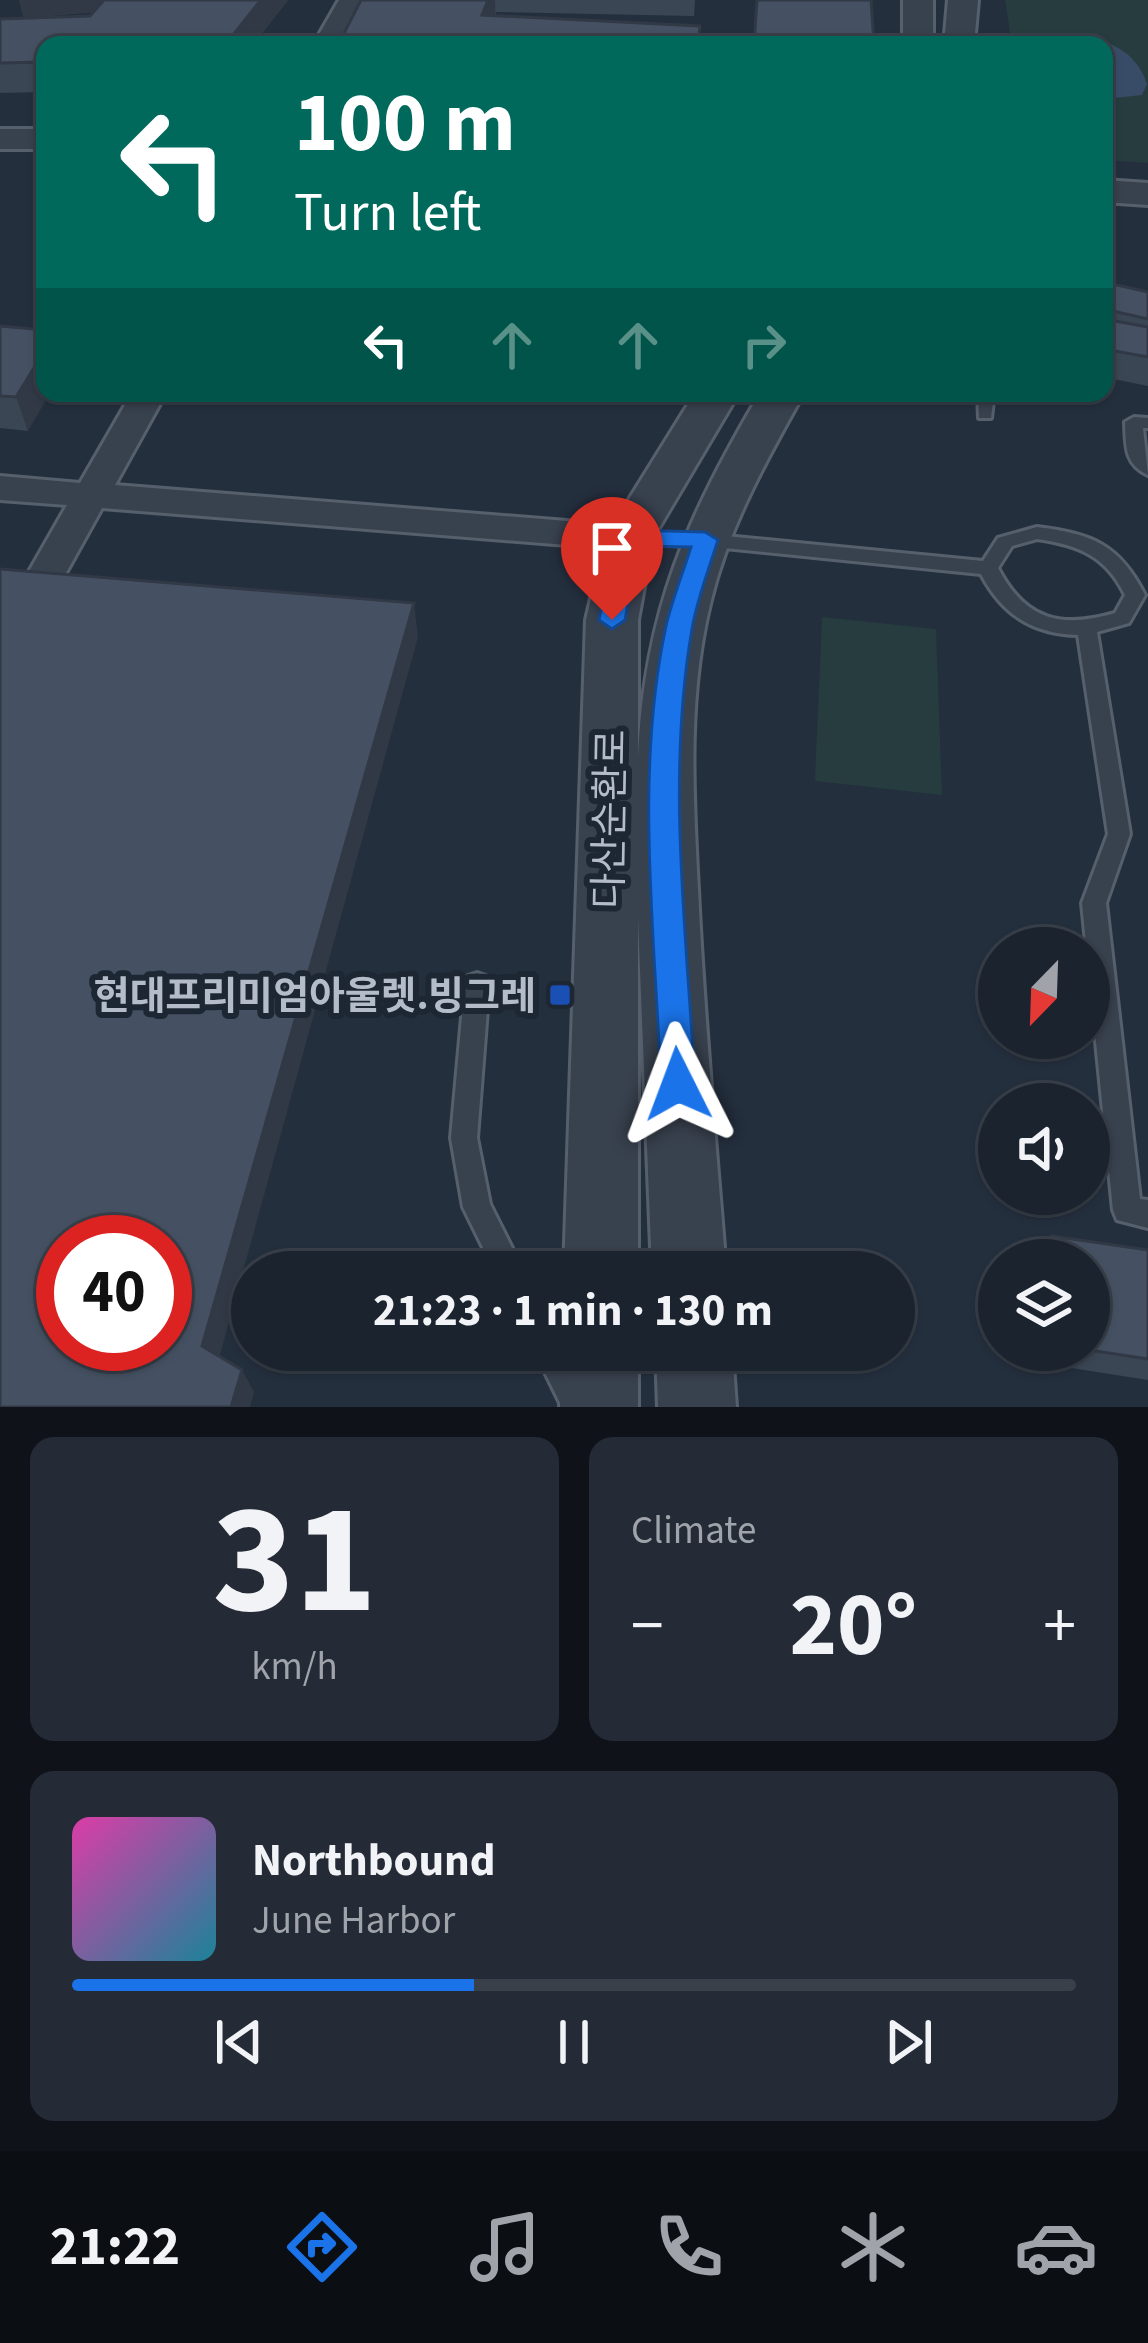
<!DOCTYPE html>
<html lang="en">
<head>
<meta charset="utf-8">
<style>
	body { margin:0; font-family:"Source Sans 3","Noto Sans KR",sans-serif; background:#242b36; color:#f1f3f6; height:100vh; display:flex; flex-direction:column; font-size:45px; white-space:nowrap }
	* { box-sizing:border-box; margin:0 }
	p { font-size:39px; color:#a0a4aa }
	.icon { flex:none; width:66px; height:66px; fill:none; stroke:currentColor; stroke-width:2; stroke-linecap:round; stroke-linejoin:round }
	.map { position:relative; height:1407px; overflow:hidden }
	.panel { display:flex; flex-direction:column; gap:30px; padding:30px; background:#0f1319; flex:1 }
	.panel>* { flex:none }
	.top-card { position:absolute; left:36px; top:36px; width:1077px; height:366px; border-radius:24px; box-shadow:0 3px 9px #0004,0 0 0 3px #39404a; background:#00695c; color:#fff; overflow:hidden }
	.needle { width:78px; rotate:203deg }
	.buttons { position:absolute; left:978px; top:927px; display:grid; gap:24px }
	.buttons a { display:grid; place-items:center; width:132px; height:132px; border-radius:50%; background:#1b232e; box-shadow:0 3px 9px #0004,0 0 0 3px #39404a; font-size:60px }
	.speed { position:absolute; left:36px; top:1215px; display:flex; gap:24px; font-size:60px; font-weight:700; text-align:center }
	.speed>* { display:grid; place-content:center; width:156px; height:156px; border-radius:50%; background:#1b232e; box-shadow:0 3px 9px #0004,0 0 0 3px #39404a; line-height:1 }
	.speed .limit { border:18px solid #d22; background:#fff; color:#111 }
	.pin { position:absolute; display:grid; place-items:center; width:102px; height:102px; color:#fff; margin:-123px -51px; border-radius:50% 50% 50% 0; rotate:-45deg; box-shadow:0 0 12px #0007 }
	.pin .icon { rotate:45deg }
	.me { position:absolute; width:132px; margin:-66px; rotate:357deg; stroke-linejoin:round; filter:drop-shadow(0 0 9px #0008) }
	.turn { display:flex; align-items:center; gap:42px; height:252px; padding:0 60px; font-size:54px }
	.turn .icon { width:156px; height:156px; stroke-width:2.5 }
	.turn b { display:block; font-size:84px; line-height:102px }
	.lanes { display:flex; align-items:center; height:114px; padding:0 60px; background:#0003; justify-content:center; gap:60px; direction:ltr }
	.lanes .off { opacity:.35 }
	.big { font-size:90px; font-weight:700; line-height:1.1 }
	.panel .card { flex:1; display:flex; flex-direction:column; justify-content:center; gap:18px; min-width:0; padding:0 42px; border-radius:24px; background:#242b36 }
	.panel .dial { align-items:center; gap:0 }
	.dial b { font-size:156px; line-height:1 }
	.song { display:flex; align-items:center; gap:36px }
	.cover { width:144px; height:144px; border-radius:18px; background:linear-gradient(135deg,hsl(320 70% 55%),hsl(190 70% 35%)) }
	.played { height:12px; border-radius:6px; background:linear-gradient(90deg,#1a73e8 40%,#39404a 40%) }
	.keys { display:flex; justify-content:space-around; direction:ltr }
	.heat { display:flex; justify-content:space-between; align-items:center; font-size:66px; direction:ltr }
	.panel .tiles { flex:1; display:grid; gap:30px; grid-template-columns:1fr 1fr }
	.card:last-child { grid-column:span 2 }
	.trip { position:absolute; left:231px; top:1251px; width:684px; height:120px; border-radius:60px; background:#1b232e; box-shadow:0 3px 9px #0004,0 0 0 3px #39404a; font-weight:700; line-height:120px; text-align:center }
	.menu { display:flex; height:192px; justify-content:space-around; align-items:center; background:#0b0e12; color:#a0a4aa }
	.menu .icon { width:84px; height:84px }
	.menu .on { color:#1a73e8 }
	.menu b { font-size:54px; color:#f1f3f6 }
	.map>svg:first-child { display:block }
</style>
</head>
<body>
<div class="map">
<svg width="1148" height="1407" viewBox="0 0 1148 1407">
	<rect width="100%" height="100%" fill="#242f3e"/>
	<path fill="#263c3f" d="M1005,0H1148V163L1104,160V45H1012Z
		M822,617L936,629L942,795L815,781Z"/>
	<path fill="#394c67" d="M1084,38C1114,41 1137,54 1147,84L1142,95L1104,99V45H1064Z"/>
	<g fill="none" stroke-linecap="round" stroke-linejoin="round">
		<g stroke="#565f6c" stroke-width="6">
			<path id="service" d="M978,393H994L991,418H979Z
				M1134,417L1148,418V428H1143L1148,475C1124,464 1126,445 1125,422Z
				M1037,527C1092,534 1119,544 1145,595L1129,623L1097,632L1130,834L1106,903L1140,1199L1148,1200V1228L1117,1220L1113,1210L1082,903L1108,834L1078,635C1032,634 1002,614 981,574L705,546L629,544L620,538L629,532L705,534L983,561L998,538ZM1037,539C1079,545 1106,556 1125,595L1115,613C1061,629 1025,620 998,568L1012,546Z
				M477,973L486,976L489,984L477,1138L490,1204L524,1272H495L463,1207L451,1138L465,984L468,976Z
				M534,1350H565L593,1407H562Z"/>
		</g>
		<g stroke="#565f6c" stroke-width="6">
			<path id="minor" d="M339,0H361L337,45H313Z
				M132,393H166L115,485L629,526L642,529L648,538L642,547L629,550L102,508L52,598L38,602L24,598L19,589L67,505L0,500V476L80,483Z"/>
		</g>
		<g stroke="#565f6c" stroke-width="6">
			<path id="tertiary" d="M903,0H933V45H903Z
				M948,0H978L974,45H944Z
				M0,129H45V149H0Z
				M1104,180L1148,183V205L1104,202Z
				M695,393H739L653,538L638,620V757C645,609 687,518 760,393H804C767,459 729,526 711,600C687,695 693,794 698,890C704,1018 716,1145 726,1272H652L638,919V1272H564L586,620L605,538Z
				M562,1350H638V1407H560Z
				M656,1350H732L736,1407H658Z"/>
		</g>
		<use href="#service" fill="#38414e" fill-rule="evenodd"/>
		<use href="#minor" fill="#38414e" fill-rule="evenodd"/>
		<use href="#tertiary" fill="#38414e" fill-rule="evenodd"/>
	</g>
	<path fill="#3b4654" d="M19,0H288L253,45H45V92L0,93V19L90,16L94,12L24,18Z
		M361,0H695L694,16L496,12V16L699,45Z
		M1104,282L1148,292V386L1104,377Z
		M0,326L28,431L0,428Z
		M1052,1236L1148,1250V1380L1046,1364L1045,1350H1089V1260H1039V1257Z"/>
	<path fill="#303945" d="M19,0H122L112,10L24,18Z
		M261,0H288L253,45H225Z
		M488,0H495L496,26L482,15Z
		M45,350V393H50L28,431L16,397Z
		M414,603L418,637L216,1369L202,1346Z
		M242,1370L254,1392L250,1407H231Z"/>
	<path fill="#455162" stroke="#303945" stroke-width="3" fill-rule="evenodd" d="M104,0H261L225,45H45V62L0,63V19L90,16Z
		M361,0H488L482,15L700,26L698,45H338Z
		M757,0H871L874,45H754Z
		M1104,282L1148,292V319L1104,309Z
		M1104,319L1148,327V357L1104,349Z
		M0,326L45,330V350L16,397L0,396Z
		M0,569L414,603L202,1346L242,1370L231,1407H0ZM63,1242H165V1344H63Z
		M1052,1236L1148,1250V1359L1089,1350V1260H1054Z"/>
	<path fill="#1a73e8" stroke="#114b97" stroke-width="3" d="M628,530L705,532L718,540C709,569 697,599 692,629C666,779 687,934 695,1084L690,1095L678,1100L666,1095L661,1084C655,934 634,775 666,626C672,600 683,573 691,547L639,546L625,620L612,629L599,620L616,538Z"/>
	<rect fill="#1a4fb4" stroke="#1d2633" stroke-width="4.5" x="548" y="983" width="24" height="24" rx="6"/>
	<g text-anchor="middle" stroke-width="12" stroke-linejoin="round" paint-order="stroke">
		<g font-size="39" fill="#b4bcc9" stroke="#1d2633">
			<text transform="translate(609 819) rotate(-89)" y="14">다산순환로</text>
		</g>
		<g font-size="39" font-weight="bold" fill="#b4bcc9" stroke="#1d2633" text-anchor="end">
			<text x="536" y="1009">현대프리미엄아울렛.빙그레</text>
		</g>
	</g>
</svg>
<div class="buttons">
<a><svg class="needle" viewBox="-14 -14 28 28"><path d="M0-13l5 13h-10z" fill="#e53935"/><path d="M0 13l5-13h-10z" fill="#a0a4aa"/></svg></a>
<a><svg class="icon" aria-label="sound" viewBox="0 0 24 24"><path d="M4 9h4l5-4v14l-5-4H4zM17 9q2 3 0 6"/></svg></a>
<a><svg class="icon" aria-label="layers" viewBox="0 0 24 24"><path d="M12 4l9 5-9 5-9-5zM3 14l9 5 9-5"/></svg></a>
</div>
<div class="speed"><div class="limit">40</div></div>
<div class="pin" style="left:612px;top:620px;background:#d93025"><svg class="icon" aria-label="arrive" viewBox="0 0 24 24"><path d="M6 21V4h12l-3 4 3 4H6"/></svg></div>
<svg class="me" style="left:678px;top:1084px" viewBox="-20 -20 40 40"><path d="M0-17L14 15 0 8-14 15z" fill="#1a73e8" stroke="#fff" stroke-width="4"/></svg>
<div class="trip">21:23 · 1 min · 130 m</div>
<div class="top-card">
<div class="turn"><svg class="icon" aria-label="left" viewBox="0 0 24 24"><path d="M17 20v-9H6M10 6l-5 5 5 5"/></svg><div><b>100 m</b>Turn left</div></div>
<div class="lanes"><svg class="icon" aria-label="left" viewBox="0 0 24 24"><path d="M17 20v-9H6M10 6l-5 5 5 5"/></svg><svg class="icon off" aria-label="ahead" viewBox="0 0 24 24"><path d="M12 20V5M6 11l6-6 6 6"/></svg><svg class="icon off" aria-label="ahead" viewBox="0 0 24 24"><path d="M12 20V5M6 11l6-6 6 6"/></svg><svg class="icon off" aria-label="right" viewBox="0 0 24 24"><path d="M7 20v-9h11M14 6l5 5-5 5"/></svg></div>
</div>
</div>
<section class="panel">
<div class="tiles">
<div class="card dial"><b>31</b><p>km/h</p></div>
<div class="card"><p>Climate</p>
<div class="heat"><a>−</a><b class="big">20°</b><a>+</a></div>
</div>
<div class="card">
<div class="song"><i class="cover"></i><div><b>Northbound</b><p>June Harbor</p></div></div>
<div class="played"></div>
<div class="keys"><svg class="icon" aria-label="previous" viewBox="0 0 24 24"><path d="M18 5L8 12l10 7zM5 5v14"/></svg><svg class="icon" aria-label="pause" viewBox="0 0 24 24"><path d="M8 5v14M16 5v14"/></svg><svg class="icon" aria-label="next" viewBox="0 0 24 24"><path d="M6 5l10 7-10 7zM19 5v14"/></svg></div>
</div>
</div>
</section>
<nav class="menu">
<b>21:22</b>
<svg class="icon on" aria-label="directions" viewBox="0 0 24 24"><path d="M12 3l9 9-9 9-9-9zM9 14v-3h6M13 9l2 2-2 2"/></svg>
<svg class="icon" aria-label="music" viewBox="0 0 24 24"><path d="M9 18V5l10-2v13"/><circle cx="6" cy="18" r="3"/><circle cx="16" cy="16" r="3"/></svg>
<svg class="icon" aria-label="phone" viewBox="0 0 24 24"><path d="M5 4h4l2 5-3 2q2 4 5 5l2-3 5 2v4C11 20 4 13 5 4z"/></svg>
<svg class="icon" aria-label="climate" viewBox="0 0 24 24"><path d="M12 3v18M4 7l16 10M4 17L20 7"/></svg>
<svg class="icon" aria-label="car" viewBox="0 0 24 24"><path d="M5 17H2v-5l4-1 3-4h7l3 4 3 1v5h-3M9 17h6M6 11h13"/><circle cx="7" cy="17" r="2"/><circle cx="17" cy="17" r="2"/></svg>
</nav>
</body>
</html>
